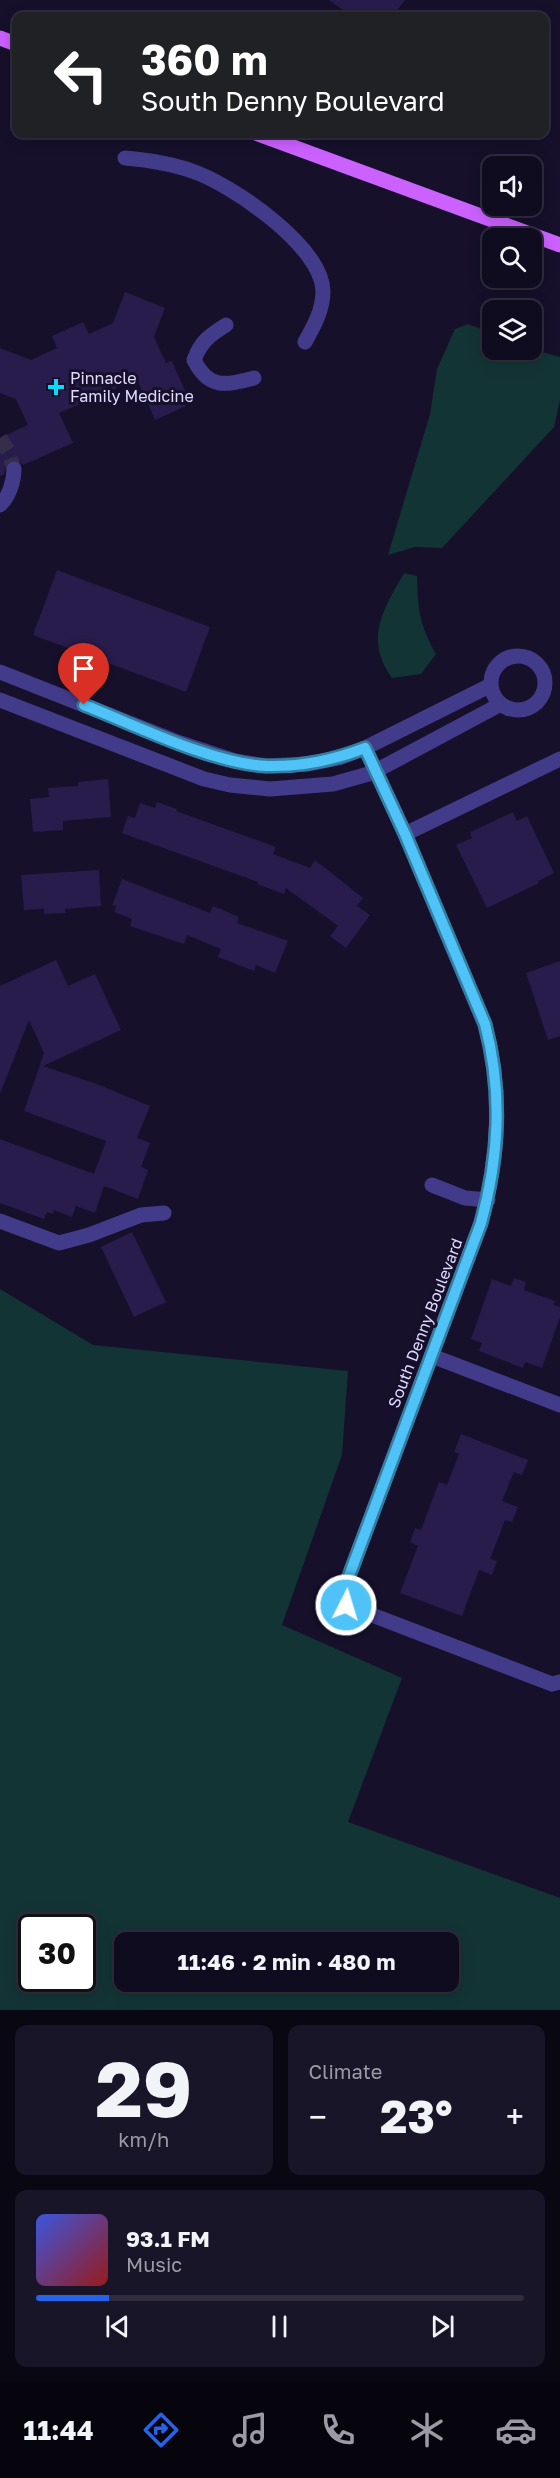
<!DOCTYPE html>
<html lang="en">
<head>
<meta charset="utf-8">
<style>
	body { margin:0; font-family:"Golos Text",sans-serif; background:#191529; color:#f1f3f6; height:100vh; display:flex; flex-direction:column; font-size:22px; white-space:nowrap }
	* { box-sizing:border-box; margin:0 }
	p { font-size:20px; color:#9c9ba5 }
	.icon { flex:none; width:33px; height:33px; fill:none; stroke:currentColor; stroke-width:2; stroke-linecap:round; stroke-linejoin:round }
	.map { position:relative; height:2010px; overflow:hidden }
	.panel { display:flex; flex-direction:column; gap:15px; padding:15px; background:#090712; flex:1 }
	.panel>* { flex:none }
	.top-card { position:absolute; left:12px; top:12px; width:537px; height:126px; border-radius:12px; box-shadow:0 3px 15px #0003,0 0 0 2px #302c3e; background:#202124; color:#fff; overflow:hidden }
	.tools { position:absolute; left:482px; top:156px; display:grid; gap:12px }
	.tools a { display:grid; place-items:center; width:60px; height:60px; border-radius:12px; background:#100c20; box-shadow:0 3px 15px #0003,0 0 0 2px #302c3e; font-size:30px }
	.speed { position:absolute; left:18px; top:1914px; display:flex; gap:12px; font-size:30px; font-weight:700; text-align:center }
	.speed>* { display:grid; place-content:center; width:78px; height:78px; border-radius:50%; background:#100c20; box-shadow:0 3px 15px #0003,0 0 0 2px #302c3e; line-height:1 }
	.speed .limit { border:3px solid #111; border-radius:9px; background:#fff; color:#111 }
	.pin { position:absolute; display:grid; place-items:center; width:51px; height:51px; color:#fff; margin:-62px -26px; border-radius:50% 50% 50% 0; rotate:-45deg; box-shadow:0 0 6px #0007 }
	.pin .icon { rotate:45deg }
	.me { position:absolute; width:66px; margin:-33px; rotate:5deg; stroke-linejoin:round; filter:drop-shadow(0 0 4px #0008) }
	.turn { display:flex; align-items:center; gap:21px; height:126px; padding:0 30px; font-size:27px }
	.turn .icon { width:78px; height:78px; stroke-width:2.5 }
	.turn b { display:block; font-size:42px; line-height:51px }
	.big { font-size:45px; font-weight:700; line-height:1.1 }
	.panel .card { flex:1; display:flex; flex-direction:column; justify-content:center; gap:9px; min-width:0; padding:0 21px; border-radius:12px; background:#191529 }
	.panel .dial { align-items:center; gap:0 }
	.dial b { font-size:78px; line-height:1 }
	.song { display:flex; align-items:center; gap:18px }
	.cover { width:72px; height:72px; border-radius:9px; background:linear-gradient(135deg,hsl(230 70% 55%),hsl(0 70% 35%)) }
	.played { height:6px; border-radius:3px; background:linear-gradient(90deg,#2563eb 15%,#302c3e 15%) }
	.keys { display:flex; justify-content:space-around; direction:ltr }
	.heat { display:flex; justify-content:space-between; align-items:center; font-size:33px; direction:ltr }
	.panel .tiles { flex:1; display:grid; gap:15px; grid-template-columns:1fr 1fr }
	.card:last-child { grid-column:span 2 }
	.trip { position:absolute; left:114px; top:1932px; width:345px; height:60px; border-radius:12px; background:#100c20; box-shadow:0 3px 15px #0003,0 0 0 2px #302c3e; font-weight:700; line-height:60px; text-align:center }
	.tabs { display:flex; height:96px; justify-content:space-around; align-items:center; background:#06050d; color:#9c9ba5 }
	.tabs .icon { width:42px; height:42px }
	.tabs .on { color:#2563eb }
	.tabs b { font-size:27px; color:#f1f3f6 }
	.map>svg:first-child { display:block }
</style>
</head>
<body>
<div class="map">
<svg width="560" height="2010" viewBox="0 0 560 2010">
	<rect width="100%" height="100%" fill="#16102b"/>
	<path fill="#133435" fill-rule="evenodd" d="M468,324L492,333V350L531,349L560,357V400L554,427L442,548L415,547L388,555L430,414L437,369L455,329Z
		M404,573L417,576C418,611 419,623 436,654L421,674L392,678C364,639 383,610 404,573Z
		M0,1289L93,1345L348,1371L342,1455L282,1625L402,1678L348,1822L560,1898V2010H0ZM32,1928H82V1978H32ZM124,1942H448V1982H124Z"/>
	<path fill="#281c4c" d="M329,0H405L393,16H351Z
		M125,292L165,308L154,337L166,363L172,361L186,393L181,395L186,406L155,420L137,379L59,413L73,443L23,465L19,461L10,460L6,464L4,474L0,476V438L28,425L16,399L0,393V348L31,360L57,348L52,336L83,322L89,334L113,323Z
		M57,570L210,627L186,692L33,635Z
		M108,779L111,817L63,821V830L33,832L30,799L49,797L48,788L78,786V782Z
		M157,802L177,809L176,811L276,847L273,854L310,868L315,860L363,898L357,906L370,915L346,948L330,936L338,926L286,888L284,894L257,884L258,882L122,833L128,816L135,818L140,803L155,808Z
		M513,812L517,821L527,816L554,873L538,881L539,883L487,908L456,845L472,838L470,832Z
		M99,870L101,906L65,909V913L44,914V909L24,910L21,875Z
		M122,879L210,913L213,906L239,917L237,923L288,941L275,973L256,965L254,971L218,957L221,949L187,935L184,944L130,926L132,919L114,912L117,905L112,906Z
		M56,960L68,986L95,974L121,1030L43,1066L97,1084L150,1106L137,1138L150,1143L141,1167L148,1170L138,1199L104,1186L95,1213L76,1206L72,1217L54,1210L53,1214L47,1212L44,1219L0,1203V1139L94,1174L106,1141L24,1111L44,1053L29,1020L0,1094V986Z
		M560,961V1036L548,1040L526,973Z
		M132,1232L166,1302L134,1317L101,1247Z
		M514,1278L526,1282L524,1290L555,1301L553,1305L560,1307V1317L542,1368L525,1362L523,1368L479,1351L482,1343L471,1339L492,1279L511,1286Z
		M461,1434L528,1460L522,1475L514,1472L502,1501L518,1507L512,1522L505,1520L490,1559L497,1561L492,1575L479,1570L462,1616L400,1593L418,1546L410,1542L415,1528L421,1530L439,1482L447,1485L459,1454L454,1452Z"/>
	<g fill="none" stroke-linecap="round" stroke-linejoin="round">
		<path stroke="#342e4b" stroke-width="15" stroke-dasharray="15 8" stroke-linecap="butt" d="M0,438L8,451L14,469"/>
		<path stroke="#413b8a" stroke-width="15" d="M125,158C148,160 170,163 192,171C231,184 322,246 323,291C323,310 314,326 305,342
			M226,325C210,335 201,341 194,360C209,390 226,385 254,378
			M0,505C9,497 14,481 14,469
			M491 683a27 27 0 1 1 54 0a27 27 0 1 1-54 0Z
			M0,672L180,743L235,761L266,766L308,764L339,758L365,748L491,685
			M0,700L204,779L230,785L270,789L333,784L372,773L501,704
			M365,748L405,834L485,1025C503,1093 499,1156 481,1223L343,1592L346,1605L552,1684L560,1682
			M405,834L560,759
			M432,1185L465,1198L488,1200
			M0,1221L59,1243L89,1235L141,1215L164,1213
			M432,1356L560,1405"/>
		<path stroke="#cb61ff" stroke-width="15" d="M0,38L16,44
			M258,134L560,245"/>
	</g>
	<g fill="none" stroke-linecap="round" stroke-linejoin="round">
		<g stroke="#337fa1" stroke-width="15">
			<path id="route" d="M84,705C135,725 213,764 267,766C301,767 334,760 365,748L405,834L485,1024C503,1093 499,1156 481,1223L343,1592L346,1605"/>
		</g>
		<use href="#route" stroke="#4fc3f7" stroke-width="10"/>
	</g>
	<path fill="#06dbff" stroke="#16102b" stroke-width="2" d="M53 378h6v6h6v6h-6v6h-6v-6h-6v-6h6z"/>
	<g text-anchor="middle" stroke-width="6" stroke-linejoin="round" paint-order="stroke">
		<g font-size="16" fill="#e0daff" stroke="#16102b" text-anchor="start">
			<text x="70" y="384">Pinnacle<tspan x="70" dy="18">Family Medicine</tspan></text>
		</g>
		<g font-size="16" fill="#e0daff" stroke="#16102b">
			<text transform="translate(425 1323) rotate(-69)" y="6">South Denny Boulevard</text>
		</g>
	</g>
</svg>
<div class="tools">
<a><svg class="icon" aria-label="sound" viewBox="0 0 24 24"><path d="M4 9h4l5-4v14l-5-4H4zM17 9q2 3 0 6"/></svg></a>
<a><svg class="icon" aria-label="search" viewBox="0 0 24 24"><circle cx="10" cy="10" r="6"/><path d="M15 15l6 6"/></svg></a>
<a><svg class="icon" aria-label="layers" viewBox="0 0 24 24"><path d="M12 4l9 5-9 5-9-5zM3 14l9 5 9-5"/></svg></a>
</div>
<div class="speed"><div class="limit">30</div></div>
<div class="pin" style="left:84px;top:705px;background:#d93025"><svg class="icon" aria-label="arrive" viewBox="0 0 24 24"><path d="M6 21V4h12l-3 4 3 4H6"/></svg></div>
<svg class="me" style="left:346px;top:1605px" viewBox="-20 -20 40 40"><circle r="17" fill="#4fc3f7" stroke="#fff" stroke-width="3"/><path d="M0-11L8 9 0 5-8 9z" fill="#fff"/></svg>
<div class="trip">11:46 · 2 min · 480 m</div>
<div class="top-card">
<div class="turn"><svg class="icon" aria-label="left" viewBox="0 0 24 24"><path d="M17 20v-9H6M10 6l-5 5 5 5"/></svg><div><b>360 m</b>South Denny Boulevard</div></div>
</div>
</div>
<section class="panel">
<div class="tiles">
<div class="card dial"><b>29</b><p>km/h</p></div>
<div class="card"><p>Climate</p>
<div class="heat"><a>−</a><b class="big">23°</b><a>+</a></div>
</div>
<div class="card">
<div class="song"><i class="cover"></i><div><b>93.1 FM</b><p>Music</p></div></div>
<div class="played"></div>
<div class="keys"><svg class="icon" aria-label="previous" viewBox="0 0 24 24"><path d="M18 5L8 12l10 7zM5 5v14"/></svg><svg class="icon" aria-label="pause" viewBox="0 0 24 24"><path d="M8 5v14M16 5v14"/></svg><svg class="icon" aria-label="next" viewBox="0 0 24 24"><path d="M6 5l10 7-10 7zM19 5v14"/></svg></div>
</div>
</div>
</section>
<nav class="tabs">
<b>11:44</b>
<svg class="icon on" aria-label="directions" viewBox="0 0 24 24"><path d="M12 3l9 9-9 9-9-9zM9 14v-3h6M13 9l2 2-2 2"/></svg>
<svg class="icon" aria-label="music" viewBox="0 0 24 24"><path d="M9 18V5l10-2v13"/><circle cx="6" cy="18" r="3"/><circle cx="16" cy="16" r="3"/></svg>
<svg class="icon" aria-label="phone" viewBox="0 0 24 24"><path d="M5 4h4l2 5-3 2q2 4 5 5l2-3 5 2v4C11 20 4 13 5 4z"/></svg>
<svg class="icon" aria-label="climate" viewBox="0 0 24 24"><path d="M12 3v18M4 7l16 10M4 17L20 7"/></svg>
<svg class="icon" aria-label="car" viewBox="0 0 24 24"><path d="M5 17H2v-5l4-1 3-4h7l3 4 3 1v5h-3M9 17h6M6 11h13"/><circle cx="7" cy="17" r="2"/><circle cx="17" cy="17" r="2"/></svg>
</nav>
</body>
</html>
